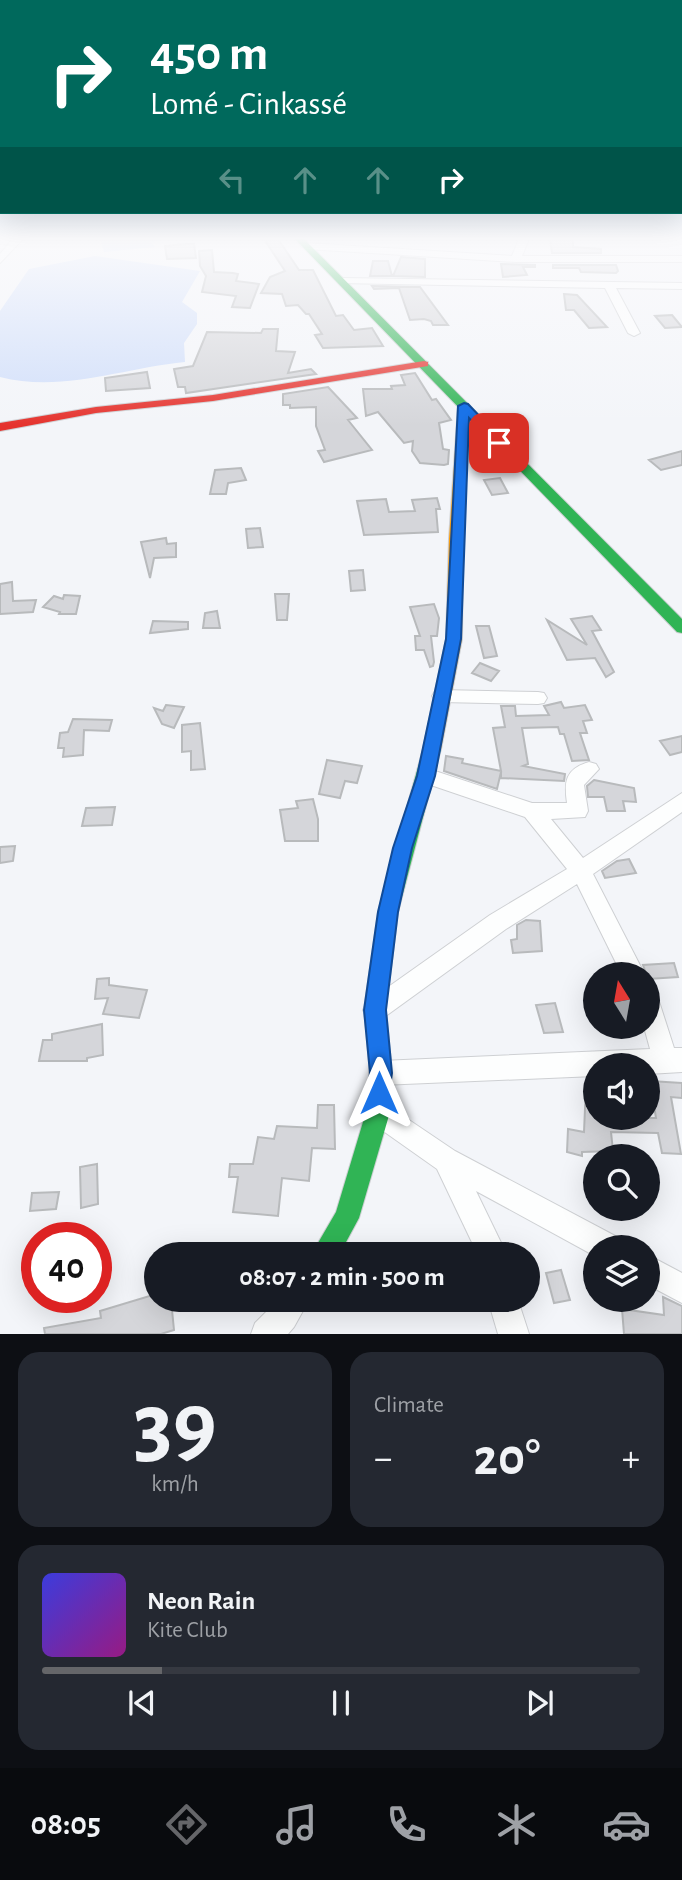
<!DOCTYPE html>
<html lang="en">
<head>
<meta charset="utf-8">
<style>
	body { margin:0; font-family:"Alegreya Sans",sans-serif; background:#242831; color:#f1f3f6; height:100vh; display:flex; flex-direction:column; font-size:26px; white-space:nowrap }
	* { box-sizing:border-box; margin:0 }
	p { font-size:23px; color:#9ea1a6 }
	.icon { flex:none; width:38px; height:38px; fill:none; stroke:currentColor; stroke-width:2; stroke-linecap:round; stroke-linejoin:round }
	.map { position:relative; height:1334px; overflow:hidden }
	.details { display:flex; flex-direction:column; gap:18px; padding:18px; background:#0d0f14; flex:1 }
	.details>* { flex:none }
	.guide { position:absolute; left:0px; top:0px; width:682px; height:214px; box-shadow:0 7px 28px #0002; background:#00695c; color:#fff; overflow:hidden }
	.needle { width:46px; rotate:349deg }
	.buttons { position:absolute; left:583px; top:962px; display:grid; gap:14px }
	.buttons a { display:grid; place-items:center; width:77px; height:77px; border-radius:50%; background:#171b24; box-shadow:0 7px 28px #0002; font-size:35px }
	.speed { position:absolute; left:21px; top:1222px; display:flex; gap:14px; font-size:35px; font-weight:700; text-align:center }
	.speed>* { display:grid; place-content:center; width:91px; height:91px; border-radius:50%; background:#171b24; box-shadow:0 7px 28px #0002; line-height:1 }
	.speed .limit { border:10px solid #d22; background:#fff; color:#111 }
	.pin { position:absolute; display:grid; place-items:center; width:60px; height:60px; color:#fff; margin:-30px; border-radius:14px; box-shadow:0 4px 10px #0006 }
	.me { position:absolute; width:77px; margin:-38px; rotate:0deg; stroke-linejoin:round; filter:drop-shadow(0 0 5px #0008) }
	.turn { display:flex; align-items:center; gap:24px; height:147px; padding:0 35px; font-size:32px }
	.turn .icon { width:91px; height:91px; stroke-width:2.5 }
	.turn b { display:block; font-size:49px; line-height:60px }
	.lanes { display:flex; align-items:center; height:66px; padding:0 35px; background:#0003; justify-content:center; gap:35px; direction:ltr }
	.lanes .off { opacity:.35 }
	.big { font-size:52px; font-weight:700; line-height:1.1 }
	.details .card { flex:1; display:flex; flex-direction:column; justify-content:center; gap:10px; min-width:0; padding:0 24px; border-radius:21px; background:#242831 }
	.details .dial { align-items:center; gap:0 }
	.dial b { font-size:91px; line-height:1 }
	.song { display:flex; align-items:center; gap:21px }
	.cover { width:84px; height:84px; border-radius:10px; background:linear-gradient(135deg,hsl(240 70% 55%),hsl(310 70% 35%)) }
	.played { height:7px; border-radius:4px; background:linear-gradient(90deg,#656669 20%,#363941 20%) }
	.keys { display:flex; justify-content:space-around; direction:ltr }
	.heat { display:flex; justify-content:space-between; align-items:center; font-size:38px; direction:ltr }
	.details .tiles { flex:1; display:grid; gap:18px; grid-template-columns:1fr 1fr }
	.card:last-child { grid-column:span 2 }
	.trip { position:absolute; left:144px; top:1242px; width:396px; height:70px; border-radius:35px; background:#171b24; box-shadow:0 7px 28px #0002; font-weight:700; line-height:70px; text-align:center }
	.dock { display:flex; height:112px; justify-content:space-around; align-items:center; background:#090b0e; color:#9ea1a6 }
	.dock .icon { width:49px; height:49px }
	.dock .on { color:#656669 }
	.dock b { font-size:32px; color:#f1f3f6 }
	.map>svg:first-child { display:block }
</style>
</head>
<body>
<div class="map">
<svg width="682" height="1334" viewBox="0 0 682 1334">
	<rect width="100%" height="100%" fill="#f3f5f9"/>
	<path fill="#d0defa" d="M100,239H168L151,242L155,247L104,252Z
		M95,256L200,271L182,302L197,313V324L184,343L185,362C123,368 62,393 0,377V311L29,269Z"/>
	<path fill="#d5d6da" stroke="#b8babc" stroke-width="2" d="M264,239H278L299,270H313L336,316L343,315L354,330L372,328L383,346L323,348L315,335L322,334L309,314H306L298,305L286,306L282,294L261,293L270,277L285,271Z
		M550,239H573V247L601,249V253H552Z
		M186,244H194L196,258L167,259L165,246Z
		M212,250L214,272L233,273L238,274L236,281L259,284L250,308L232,307L236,296L202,292L206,276L200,266L199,251Z
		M401,257L425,259V277L393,276Z
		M373,261H388L392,276H370Z
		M501,264L535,265V267H523L527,275L503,277Z
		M553,265H616L618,271L616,273L581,272L579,268H553Z
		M372,286L420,287L448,325H433L431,321L424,319L410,320L399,288L374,289Z
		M564,294L577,295L607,327L589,328L574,310H566Z
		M672,315L682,327L665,328L655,316Z
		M263,329H278L276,351L295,352L288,373L311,369L316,374L186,393L185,387H178L174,369L193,366L207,332L261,333Z
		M147,372L150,388L106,391L105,378Z
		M415,373L432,400L436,399L451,420L439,423L443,449L449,450L448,464L444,465L420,463L412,451L413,441L404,443L378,412L366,416L363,389H392L391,386L405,385L401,375Z
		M328,387L357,418L348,420L372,450L324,462L318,451L325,450L316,426V407L290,408V405H283V394Z
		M682,451V465L661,470L649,460Z
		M241,468L246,480L228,483L226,494H210L215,470Z
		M500,478L508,493L492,495L484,480Z
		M437,498L440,509H436L438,532L364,535L357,501L386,499L389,512L415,511L412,500Z
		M260,528L263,547L248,548L246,529Z
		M166,538L167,544L176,543V557L154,558L150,578L141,542Z
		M363,570L365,590L351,591L349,571Z
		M12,582L13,601L36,600L33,612L0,614V584Z
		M275,594H289L287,620H277Z
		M64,595L80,596L76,614H59L60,612L43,607L54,596L63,599Z
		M434,604L439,618L437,636H431L434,662L433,666L430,667L424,650H416L415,636H420L410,607Z
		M217,611L220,628H203L205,613Z
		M592,616L601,630L592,631L614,672L606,677L595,658L567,660L547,620L587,645L571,619Z
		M153,621L188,622V629L150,633Z
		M476,626H489L497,656L484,658Z
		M480,663L499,671L491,681L472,673Z
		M561,702L564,708L585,705L592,720L583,721L587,733H580L589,760L572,761L564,734H560L558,727L522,728L528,764L523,766L565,774L564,781L501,778V772L497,789L444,771L446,756L463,759L462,763L501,771L493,728L505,727L501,706H515L516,716L549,715L544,706Z
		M166,705L184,707L174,728L162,724L154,708L163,711Z
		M73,719L112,720L109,731L84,730L83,755L63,757L64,748H58L60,733L68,732Z
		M200,723L205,769L191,770V751L182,752V725Z
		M682,736V752L670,755L660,741Z
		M327,760L362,766L357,783L345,781L340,798L319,794Z
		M594,780L634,788L636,802L623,801L625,811H607L604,797H588L587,786Z
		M313,799L318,819V841H285L280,810L298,808L296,801Z
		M115,807L112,825L82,826L86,808Z
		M15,846L13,861L0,863V847Z
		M629,859L636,873L605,878L602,871L617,861Z
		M526,920L540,921L542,951L513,953L511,940L517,939V925Z
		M674,963L678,977L648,979L643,965Z
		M109,978V985L147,990L139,1018L103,1014L108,998L95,999L97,979Z
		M555,1003L563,1032L544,1033L536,1005Z
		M102,1024L103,1055L87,1058V1061H39L43,1040H52V1034Z
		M650,1081L682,1083V1098L671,1097L681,1154L662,1153L658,1133L611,1132L613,1151L582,1152V1156L567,1152L568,1129L584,1132L586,1086H595V1118H656Z
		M318,1105H334L335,1149L312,1148L309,1181L282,1178L278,1216L233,1212L238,1177H229L230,1164H253L258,1137L274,1139L277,1126L317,1128Z
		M97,1164L98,1204L81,1208L80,1167Z
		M59,1192L56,1209L30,1211L32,1193Z
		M561,1270L570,1300L554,1303L546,1273Z
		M156,1294V1300H171L174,1330L161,1334H45L44,1328L101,1318L100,1311Z
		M663,1297L682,1306V1334H624L622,1309L664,1315Z"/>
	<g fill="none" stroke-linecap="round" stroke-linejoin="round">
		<g stroke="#ced0d3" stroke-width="2">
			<path id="street" d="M13,239H23L0,263V254Z
				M519,239H529L522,256H682V262H516L306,249L301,246L306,243L512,256Z
				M342,278L682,283V289L616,288L640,333L634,336L628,333L605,288L338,283L337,281Z
				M441,690L538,692L544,693L547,698L544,703L538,704L441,702L435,701L432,696L435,691Z
				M589,762L596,764L599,769L584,785L588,811L585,817L551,819L583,858L682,793V812L593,874L645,975H622L577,884L506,929L383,1018L375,1021L367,1018L363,1010L367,1002L490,915L567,869L525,817L419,781L416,776L419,771L426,768L532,803H567C564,782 565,769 589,762Z
				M648,989L656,992L674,1048H682V1072L648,1074V1066H595V1076L381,1085L372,1082L369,1073L372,1064L381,1061L650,1049L644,1027H648Z
				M378,1099L455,1151L619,1238L623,1248H595V1256L476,1191L507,1255H478L437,1169L369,1121L365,1112L369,1103Z
				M648,1255L682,1273V1303L648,1285Z
				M278,1300H309L294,1327L288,1334H251L255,1323Z
				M488,1300H518L529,1334H498Z"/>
		</g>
		<g stroke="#ced0d3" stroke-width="2">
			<path id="fast" d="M295,239H304L682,619V633L677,632Z
				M432,743L438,744L441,749L398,912L386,1010L392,1073L390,1112L359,1218L339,1255H311L336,1212L366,1112L370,1073L364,1010L378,912L423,749L426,744Z"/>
		</g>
		<g stroke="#ced0d3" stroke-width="2">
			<path id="slow" d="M464,403L470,406L463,539L462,639L441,749L438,754H426L423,749L446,639L449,539L458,406Z"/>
		</g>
		<g stroke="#ced0d3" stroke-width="2">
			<path id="jam" d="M424,361L428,362V366L213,401L96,413L0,431V423L96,407L213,395Z"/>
		</g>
		<use href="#street" fill="#fdfefe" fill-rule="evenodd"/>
		<use href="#fast" fill="#30b455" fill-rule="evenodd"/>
		<use href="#slow" fill="#ff9f0a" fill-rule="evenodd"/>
		<use href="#jam" fill="#e5322d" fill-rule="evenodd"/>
	</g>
	<linearGradient id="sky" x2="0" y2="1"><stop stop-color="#a2c7ee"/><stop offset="0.56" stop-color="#fafafc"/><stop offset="1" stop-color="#fafafc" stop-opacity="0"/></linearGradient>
	<rect width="682" height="426" fill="url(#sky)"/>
	<path fill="#1a73e8" stroke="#114b97" stroke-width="2" d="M464,403L468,404L505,443L495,445L469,418L461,639L435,776L412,848L398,912L386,1010L392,1073L388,1101L379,1104L371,1101L368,1093L370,1073L364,1010L378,912L393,848L417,776L446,639L458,406Z"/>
</svg>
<div class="buttons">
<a><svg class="needle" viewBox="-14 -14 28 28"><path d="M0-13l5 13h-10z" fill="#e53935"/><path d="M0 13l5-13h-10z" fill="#9ea1a6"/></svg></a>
<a><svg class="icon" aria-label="sound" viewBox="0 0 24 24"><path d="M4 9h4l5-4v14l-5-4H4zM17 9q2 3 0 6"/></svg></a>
<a><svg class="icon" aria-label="search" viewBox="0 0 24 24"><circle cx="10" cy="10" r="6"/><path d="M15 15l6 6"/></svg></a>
<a><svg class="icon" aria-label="layers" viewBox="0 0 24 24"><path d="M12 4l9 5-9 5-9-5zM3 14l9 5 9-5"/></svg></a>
</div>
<div class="speed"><div class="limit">40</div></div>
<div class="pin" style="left:499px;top:443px;background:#d93025"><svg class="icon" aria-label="arrive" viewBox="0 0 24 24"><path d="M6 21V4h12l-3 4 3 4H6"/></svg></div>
<svg class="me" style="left:379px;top:1093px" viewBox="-20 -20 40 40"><path d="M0-17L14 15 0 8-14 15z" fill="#1a73e8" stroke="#fff" stroke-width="4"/></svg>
<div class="trip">08:07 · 2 min · 500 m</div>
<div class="guide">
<div class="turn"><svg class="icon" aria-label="right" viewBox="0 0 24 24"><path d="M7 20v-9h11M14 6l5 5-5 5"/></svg><div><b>450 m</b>Lomé - Cinkassé</div></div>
<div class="lanes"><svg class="icon off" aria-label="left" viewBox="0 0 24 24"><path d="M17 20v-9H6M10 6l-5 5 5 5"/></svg><svg class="icon off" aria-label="ahead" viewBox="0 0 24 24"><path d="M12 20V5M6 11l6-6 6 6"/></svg><svg class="icon off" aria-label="ahead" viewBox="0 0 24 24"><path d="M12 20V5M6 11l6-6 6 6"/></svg><svg class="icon" aria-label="right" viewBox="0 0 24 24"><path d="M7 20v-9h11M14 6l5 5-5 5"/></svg></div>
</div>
</div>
<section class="details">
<div class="tiles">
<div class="card dial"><b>39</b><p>km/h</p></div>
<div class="card"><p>Climate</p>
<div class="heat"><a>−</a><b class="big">20°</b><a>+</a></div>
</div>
<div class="card">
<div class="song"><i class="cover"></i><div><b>Neon Rain</b><p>Kite Club</p></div></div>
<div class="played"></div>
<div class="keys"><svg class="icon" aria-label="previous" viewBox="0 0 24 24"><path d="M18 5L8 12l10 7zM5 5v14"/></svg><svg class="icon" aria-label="pause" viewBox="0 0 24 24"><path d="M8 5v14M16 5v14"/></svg><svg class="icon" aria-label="next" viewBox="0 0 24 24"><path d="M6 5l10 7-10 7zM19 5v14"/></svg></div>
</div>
</div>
</section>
<nav class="dock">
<b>08:05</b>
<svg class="icon on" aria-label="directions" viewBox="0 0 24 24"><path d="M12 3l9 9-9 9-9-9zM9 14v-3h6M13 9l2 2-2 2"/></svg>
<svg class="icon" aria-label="music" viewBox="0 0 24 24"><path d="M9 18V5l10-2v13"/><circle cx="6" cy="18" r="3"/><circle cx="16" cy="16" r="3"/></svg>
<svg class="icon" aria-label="phone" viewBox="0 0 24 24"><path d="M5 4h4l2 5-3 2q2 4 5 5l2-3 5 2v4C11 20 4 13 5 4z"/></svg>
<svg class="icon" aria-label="climate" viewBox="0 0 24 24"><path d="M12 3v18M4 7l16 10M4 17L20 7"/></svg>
<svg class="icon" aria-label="car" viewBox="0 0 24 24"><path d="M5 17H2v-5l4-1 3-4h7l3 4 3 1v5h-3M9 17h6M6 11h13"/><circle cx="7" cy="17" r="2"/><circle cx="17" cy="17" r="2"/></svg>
</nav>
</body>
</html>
